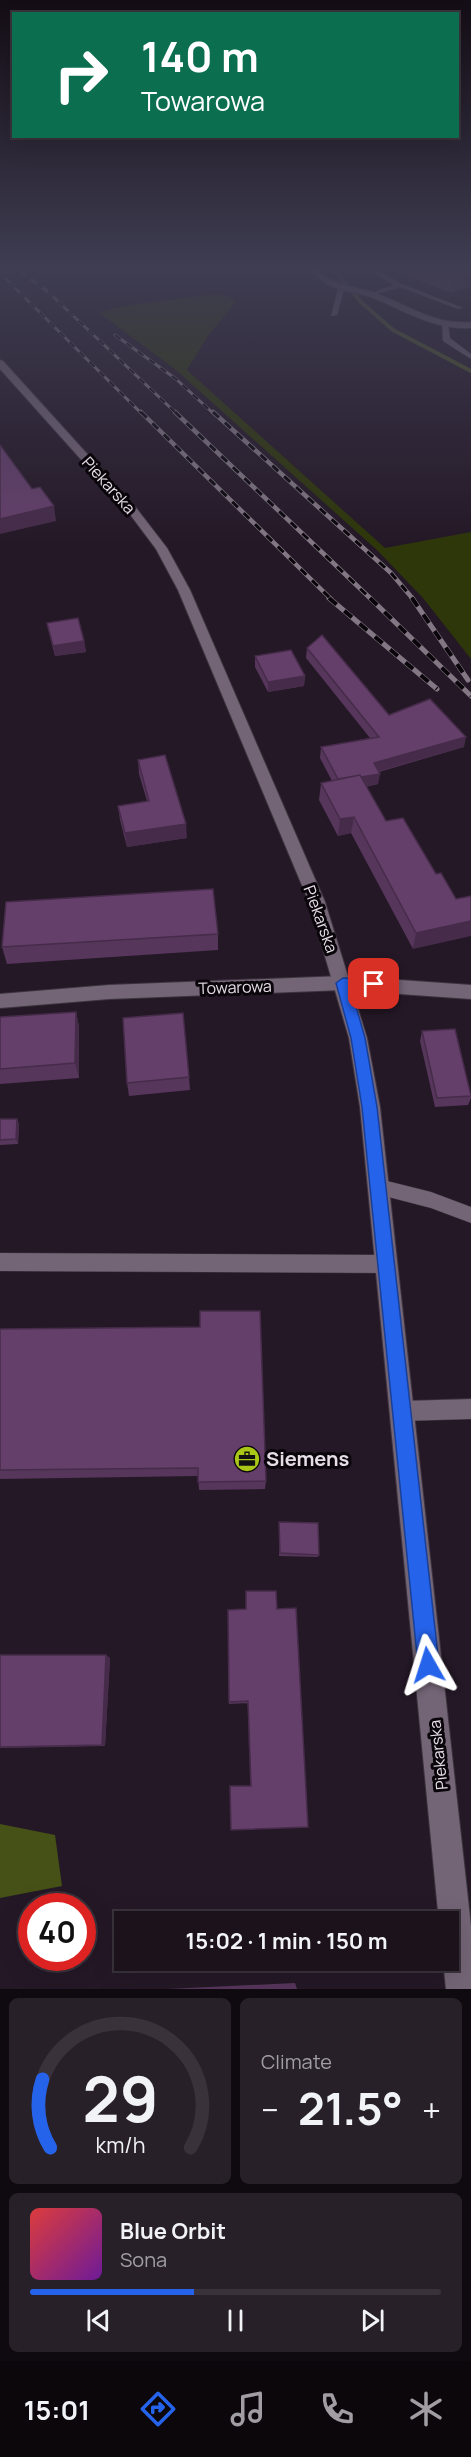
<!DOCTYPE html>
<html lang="en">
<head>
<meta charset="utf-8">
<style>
	body { margin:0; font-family:Manrope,sans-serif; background:#282029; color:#f1f3f6; height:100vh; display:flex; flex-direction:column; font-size:22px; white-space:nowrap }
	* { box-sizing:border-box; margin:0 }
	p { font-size:20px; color:#a09ea3 }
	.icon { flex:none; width:33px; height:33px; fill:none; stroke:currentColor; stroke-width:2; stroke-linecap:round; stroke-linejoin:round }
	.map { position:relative; height:1989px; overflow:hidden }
	.side { display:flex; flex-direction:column; gap:9px; padding:9px; background:#0f0a0f; flex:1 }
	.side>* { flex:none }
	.hud { position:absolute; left:12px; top:12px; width:447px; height:126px; border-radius:0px; box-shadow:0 6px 24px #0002,0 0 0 2px #39323b; background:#0b6e4f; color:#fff; overflow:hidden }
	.speed { position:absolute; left:18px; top:1893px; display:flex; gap:12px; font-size:30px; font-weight:700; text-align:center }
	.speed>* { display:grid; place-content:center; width:78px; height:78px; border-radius:50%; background:#1b121c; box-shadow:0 6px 24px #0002,0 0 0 2px #39323b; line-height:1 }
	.speed .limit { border:9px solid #d22; background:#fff; color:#111 }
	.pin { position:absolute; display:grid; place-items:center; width:51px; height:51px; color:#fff; margin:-26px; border-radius:12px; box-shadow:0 3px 9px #0006 }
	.me { position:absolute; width:66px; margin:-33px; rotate:354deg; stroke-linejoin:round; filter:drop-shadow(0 0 4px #0008) }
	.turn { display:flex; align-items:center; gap:21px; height:126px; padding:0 30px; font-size:27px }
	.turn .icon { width:78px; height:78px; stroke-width:2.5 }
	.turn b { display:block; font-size:42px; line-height:51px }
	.big { font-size:45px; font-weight:700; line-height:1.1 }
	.side .widget { flex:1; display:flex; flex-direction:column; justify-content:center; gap:9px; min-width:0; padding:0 21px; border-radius:9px; background:#282029 }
	.side .dial { align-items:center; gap:0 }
	.dial svg { height:156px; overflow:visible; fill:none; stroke:#39323b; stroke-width:7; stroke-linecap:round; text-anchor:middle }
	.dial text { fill:#f1f3f6; stroke:none }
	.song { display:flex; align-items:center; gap:18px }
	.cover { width:72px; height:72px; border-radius:9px; background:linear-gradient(135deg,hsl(0 70% 55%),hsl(280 70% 35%)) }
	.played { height:6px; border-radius:3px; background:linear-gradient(90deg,#2563eb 40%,#39323b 40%) }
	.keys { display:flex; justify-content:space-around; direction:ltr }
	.heat { display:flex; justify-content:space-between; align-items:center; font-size:33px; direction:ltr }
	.side .tiles { flex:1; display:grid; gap:9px; grid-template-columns:1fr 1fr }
	.widget:last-child { grid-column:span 2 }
	.trip { position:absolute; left:114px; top:1911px; width:345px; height:60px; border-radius:0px; background:#1b121c; box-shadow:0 6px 24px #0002,0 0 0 2px #39323b; font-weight:700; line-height:60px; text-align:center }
	.tabs { display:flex; height:96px; justify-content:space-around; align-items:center; background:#0b070b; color:#a09ea3 }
	.tabs .icon { width:42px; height:42px }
	.tabs .selected { color:#2563eb }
	.tabs b { font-size:27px; color:#f1f3f6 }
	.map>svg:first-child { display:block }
</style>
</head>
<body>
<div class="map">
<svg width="471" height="1989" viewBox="0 0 471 1989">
	<rect width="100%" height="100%" fill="#241826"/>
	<path fill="#2e3709" d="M215,294L227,296L236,301L208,336L187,370L385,548L471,532V659L423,598L377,550L176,370L98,312L130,305Z"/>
	<path fill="#455116" d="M0,1824L55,1835L62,1886L0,1898Z"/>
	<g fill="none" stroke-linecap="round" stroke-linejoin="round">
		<path stroke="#4f5b21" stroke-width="4" d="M332,267L361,302L393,330L471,371"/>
		<g stroke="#3d343f" stroke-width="1">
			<path id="lane" d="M364,267H371L402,284L463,308L458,309L400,287L369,296V294L394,285Z
				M341,287L344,289L337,315L331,316L338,289Z
				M442,323H448L450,338L471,354V359L443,341Z
				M379,1179L431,1192L471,1207V1223L431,1208L373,1193L370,1187L373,1181Z
				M0,1253L387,1255L393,1258L396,1264L393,1270L387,1273L0,1271Z
				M471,1399V1419L402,1421L395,1418L392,1411L395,1404L402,1401Z"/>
		</g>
		<g stroke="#3d343f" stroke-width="2">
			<path id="street" d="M307,267H315C332,287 354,285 378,294C410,306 435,325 471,322V328C434,330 407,312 373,298C346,288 327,292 307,267Z
				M343,976L471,985V999L343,990L109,999L0,1008V994L109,985Z"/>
		</g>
		<g stroke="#3d343f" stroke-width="2">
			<path id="secondary" d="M0,360L3,361L137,509L167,548L190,590L325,902L367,1038L380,1107L471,1926V1989H446L443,1960H448V1922H439L360,1107L349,1038L309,902L178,590L156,549L129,513L0,369Z"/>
		</g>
		<use href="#lane" fill="#746576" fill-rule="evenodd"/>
		<use href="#street" fill="#746576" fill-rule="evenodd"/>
		<use href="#secondary" fill="#746576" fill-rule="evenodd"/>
		<g stroke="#827783" stroke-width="3">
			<path id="rail-far2" d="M14,267L47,291L177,414
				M0,273L142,414
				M115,335L176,379L214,414"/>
		</g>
		<g stroke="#827783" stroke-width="4.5">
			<path id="rail-far1" d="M141,412L331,599
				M175,412L371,599
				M213,412L391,573L413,599"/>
		</g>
		<g stroke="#827783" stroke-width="5">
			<path id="rail" d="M329,598L437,689
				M370,598L471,696
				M412,598L468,680"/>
		</g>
		<use href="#rail-far2" stroke="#0a050b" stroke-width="2" stroke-dasharray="7" stroke-linecap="butt"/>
		<use href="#rail-far1" stroke="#0a050b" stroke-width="3" stroke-dasharray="8" stroke-linecap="butt"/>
		<use href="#rail" stroke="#0a050b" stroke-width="4" stroke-dasharray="10" stroke-linecap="butt"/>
	</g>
	<path fill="#56365b" d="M380,267H471V286L452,293Z
		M47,623L84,641L86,652L55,656L49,633Z
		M307,648L389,715L464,747L379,772L378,784L366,787L386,821L436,874L413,949L351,833L338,836L319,800L321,783L332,781L320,758L321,747L370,738L306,658Z
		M255,656L305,676L304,686L268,692L255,667Z
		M138,760L187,838L127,847L120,820L118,806L147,801L139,774Z
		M218,934V950L7,964L2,947Z
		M76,1012L79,1027V1078L0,1084V1017Z
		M422,1031L471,1094V1098L468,1105L435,1107L420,1041Z
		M189,1077L190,1090L129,1096L127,1083Z
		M0,1119H17L19,1124L18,1144L0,1145Z
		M0,1329L266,1481L265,1489L199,1490L198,1476L0,1479Z
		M279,1522L319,1555L318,1557L279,1556Z
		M245,1609L250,1785L248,1703L229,1704L228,1610Z
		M0,1655H106L110,1658L105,1746L0,1748Z
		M295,1983L297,1989H168Z"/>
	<path fill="#462c4a" d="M471,275V286L452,293L454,281Z
		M54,506L56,521L0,534V519Z
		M84,641L86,652L55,656L53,646Z
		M305,676L304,686L268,692V682Z
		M466,737L464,747L372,773L374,763Z
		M380,774L378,784L338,792L339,781Z
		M354,817L351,833L338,836L340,819Z
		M186,824L187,838L127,847L125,833Z
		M471,921V936L413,949L416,933Z
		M76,1012L79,1027V1078L75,1063Z
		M17,1119L19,1124L18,1144L16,1139Z
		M106,1655L110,1658L105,1746L102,1745Z"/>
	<path fill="#643f6a" stroke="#462c4a" stroke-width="1.5" d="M411,267H471V275L454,281Z
		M0,445L32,489L40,487L54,506L0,519Z
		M78,618L84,641L53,646L47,623Z
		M322,635L389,715L430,699L466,737L374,763L380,774L361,777L360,775L338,779L321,747L379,737L307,648Z
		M291,650L305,676L268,682L255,656Z
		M165,755L186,824L125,833L118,806L149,801L138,760Z
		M360,775L386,821L403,818L436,874L441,873L456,899L471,896V921L416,933L354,817L340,819L321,783Z
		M213,889L218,934L2,947L6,902Z
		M76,1012L75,1063L0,1069V1017Z
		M183,1013L189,1077L127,1083L123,1018Z
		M455,1029L471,1096L437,1098L422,1031Z
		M0,1119H17L16,1139L0,1140Z
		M200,1311H260L266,1481L198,1482V1468L0,1470V1329L200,1327Z
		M279,1522L318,1523L319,1555L280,1553Z
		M246,1591H276L277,1609L296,1608L308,1827L231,1830L230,1786H251L248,1701L229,1702L228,1610L246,1609Z
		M0,1655H106L102,1745L0,1747Z"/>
	<linearGradient id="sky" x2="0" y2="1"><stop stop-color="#140d15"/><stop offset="0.49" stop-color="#3f3d52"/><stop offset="1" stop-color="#3f3d52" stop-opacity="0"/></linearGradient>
	<rect width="471" height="545" fill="url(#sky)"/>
	<path fill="#2563eb" stroke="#184099" stroke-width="1.5" d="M343,978L374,979L381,984L374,990L351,989L365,1038L377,1107L439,1665L436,1673L428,1676L421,1673L418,1665L362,1107L351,1038L336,983Z"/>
	<defs>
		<g id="office-disc" transform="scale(1.35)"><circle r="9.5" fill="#aac718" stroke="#0a050b"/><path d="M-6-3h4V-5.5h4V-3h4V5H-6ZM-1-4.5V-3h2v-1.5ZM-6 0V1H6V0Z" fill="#111"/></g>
	</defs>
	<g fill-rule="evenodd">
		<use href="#office-disc" x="247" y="1459"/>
	</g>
	<g text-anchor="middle" stroke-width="6" stroke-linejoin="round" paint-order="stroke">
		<g font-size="16" fill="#e6dde7" stroke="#0a050b">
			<text transform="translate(109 485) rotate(48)" y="6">Piekarska</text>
			<text transform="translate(321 919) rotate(70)" y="6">Piekarska</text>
			<text transform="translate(235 987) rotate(-2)" y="6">Towarowa</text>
			<text transform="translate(438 1755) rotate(-96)" y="6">Piekarska</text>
		</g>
		<g font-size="20" font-weight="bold" fill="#e6dde7" stroke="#0a050b" text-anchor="start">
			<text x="266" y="1466">Siemens</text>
		</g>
	</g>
</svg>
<div class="speed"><div class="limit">40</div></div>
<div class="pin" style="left:374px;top:984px;background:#d93025"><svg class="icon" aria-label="arrive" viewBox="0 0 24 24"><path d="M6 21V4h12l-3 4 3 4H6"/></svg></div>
<svg class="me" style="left:428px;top:1665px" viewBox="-20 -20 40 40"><path d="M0-17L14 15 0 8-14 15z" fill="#2563eb" stroke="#fff" stroke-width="4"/></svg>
<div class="trip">15:02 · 1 min · 150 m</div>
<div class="hud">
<div class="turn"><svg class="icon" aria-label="right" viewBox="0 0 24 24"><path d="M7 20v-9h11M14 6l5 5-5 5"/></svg><div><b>140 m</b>Towarowa</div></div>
</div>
</div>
<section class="side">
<div class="tiles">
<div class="widget dial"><svg viewBox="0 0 100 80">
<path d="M14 69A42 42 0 1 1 86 69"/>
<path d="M14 69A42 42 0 0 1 10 34" stroke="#2563eb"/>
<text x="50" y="56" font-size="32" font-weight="700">29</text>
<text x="50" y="72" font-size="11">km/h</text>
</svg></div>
<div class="widget"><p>Climate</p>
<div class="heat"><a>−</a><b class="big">21.5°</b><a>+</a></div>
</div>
<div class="widget">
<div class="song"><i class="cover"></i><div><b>Blue Orbit</b><p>Sona</p></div></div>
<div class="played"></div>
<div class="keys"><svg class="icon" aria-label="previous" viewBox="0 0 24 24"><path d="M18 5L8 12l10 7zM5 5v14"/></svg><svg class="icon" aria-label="pause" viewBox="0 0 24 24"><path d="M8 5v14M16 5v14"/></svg><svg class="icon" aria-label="next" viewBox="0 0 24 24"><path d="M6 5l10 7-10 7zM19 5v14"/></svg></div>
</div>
</div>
</section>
<nav class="tabs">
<b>15:01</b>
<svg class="icon selected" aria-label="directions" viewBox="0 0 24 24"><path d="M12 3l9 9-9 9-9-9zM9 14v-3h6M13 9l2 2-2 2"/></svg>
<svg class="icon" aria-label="music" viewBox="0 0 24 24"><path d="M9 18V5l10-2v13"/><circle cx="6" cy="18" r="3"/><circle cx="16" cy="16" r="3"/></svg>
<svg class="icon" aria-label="phone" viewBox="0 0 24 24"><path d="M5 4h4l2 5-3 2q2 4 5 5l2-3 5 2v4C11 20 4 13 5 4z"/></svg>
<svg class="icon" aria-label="climate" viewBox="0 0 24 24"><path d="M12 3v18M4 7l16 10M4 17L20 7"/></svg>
</nav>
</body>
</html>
